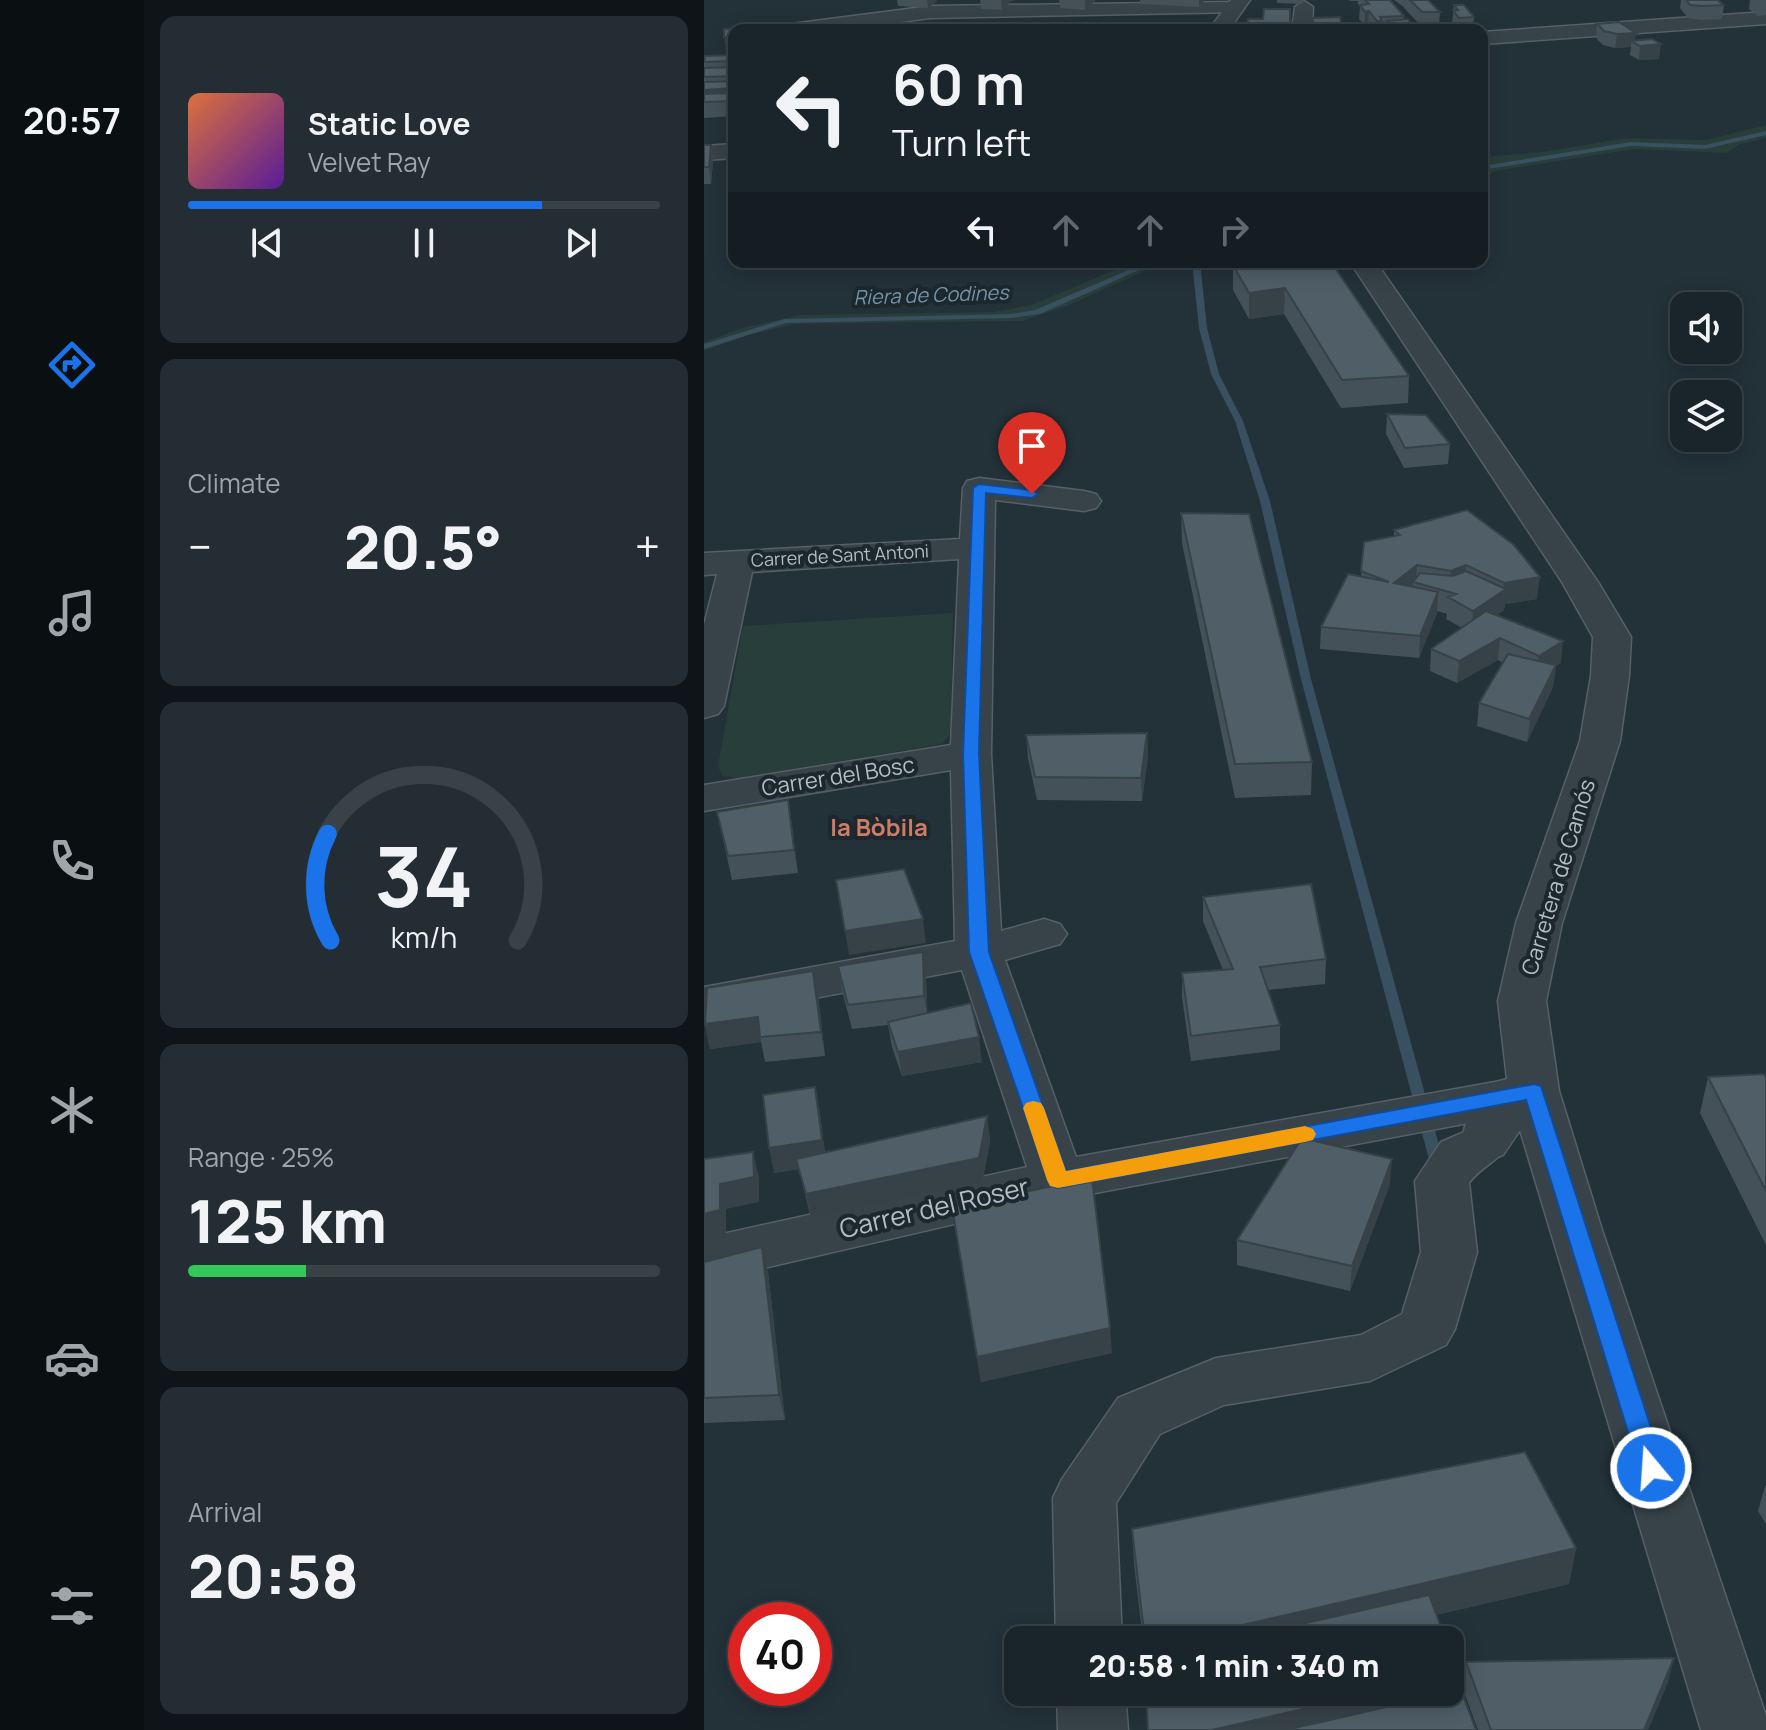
<!DOCTYPE html>
<html lang="en">
<head>
<meta charset="utf-8">
<style>
	body { margin:0; font-family:Manrope,sans-serif; background:#232d33; color:#f1f3f6; height:100vh; display:flex; flex-direction:column; font-size:30px; white-space:nowrap }
	* { box-sizing:border-box; margin:0 }
	p { font-size:26px; color:#9fa5a9 }
	.icon { flex:none; width:44px; height:44px; fill:none; stroke:currentColor; stroke-width:2; stroke-linecap:round; stroke-linejoin:round }
	.map { position:relative; flex:1; overflow:hidden }
	.drawer { display:flex; flex-direction:column; gap:16px; padding:16px; background:#0e1418; width:560px }
	.drawer>* { flex:none }
	.banner { position:absolute; left:24px; top:24px; width:760px; height:244px; border-radius:16px; box-shadow:0 4px 20px #0003,0 0 0 2px #384247; background:#1a252b; color:#f1f3f6; overflow:hidden }
	.fabs { position:absolute; left:966px; top:292px; display:grid; gap:16px }
	.fabs a { display:grid; place-items:center; width:72px; height:72px; border-radius:16px; background:#1a252b; box-shadow:0 4px 20px #0003,0 0 0 2px #384247; font-size:40px }
	.speed { position:absolute; left:24px; top:1602px; display:flex; gap:16px; font-size:40px; font-weight:700; text-align:center }
	.speed>* { display:grid; place-content:center; width:104px; height:104px; border-radius:50%; background:#1a252b; box-shadow:0 4px 20px #0003,0 0 0 2px #384247; line-height:1 }
	.speed .limit { border:12px solid #d22; background:#fff; color:#111 }
	.pin { position:absolute; display:grid; place-items:center; width:68px; height:68px; color:#fff; margin:-82px -34px; border-radius:50% 50% 50% 0; rotate:-45deg; box-shadow:0 0 8px #0007 }
	.pin .icon { rotate:45deg }
	.me { position:absolute; width:88px; margin:-44px; rotate:342deg; stroke-linejoin:round; filter:drop-shadow(0 0 6px #0008) }
	.turn { display:flex; align-items:center; gap:28px; height:168px; padding:0 32px; font-size:36px }
	.turn .icon { width:104px; height:104px; stroke-width:2.5 }
	.turn b { display:block; font-size:56px; line-height:68px }
	.lanes { display:flex; align-items:center; height:76px; padding:0 32px; background:#0003; justify-content:center; gap:40px; direction:ltr }
	.lanes .off { opacity:.35 }
	.big { font-size:60px; font-weight:800; line-height:1.1 }
	.drawer .tile { flex:1; display:flex; flex-direction:column; justify-content:center; gap:12px; min-width:0; padding:0 28px; border-radius:16px; background:#232d33 }
	.drawer .dial { align-items:center; gap:0 }
	.dial svg { height:208px; overflow:visible; fill:none; stroke:#384247; stroke-width:7; stroke-linecap:round; text-anchor:middle }
	.dial text { fill:#f1f3f6; stroke:none }
	.song { display:flex; align-items:center; gap:24px }
	.cover { width:96px; height:96px; border-radius:12px; background:linear-gradient(135deg,hsl(20 70% 55%),hsl(270 70% 35%)) }
	.played { height:8px; border-radius:4px; background:linear-gradient(90deg,#1a73e8 75%,#384247 75%) }
	.keys { display:flex; justify-content:space-around; direction:ltr }
	.heat { display:flex; justify-content:space-between; align-items:center; font-size:44px; direction:ltr }
	.charge { height:12px; border-radius:6px; background:linear-gradient(90deg,#34c759 25%,#384247 0) }
	.trip { position:absolute; left:300px; top:1626px; width:460px; height:80px; border-radius:16px; background:#1a252b; box-shadow:0 4px 20px #0003,0 0 0 2px #384247; font-weight:800; line-height:80px; text-align:center }
	main { display:flex; flex:1; min-height:0 }
	.tabs { display:flex; flex-direction:column; width:144px; justify-content:space-around; align-items:center; background:#0a0f11; color:#9fa5a9 }
	.tabs .icon { width:56px; height:56px }
	.tabs .on { color:#1a73e8 }
	.tabs b { font-size:36px; color:#f1f3f6 }
	.map>svg:first-child { display:block }
</style>
</head>
<body>
<main>
<nav class="tabs">
<b>20:57</b>
<svg class="icon on" aria-label="directions" viewBox="0 0 24 24"><path d="M12 3l9 9-9 9-9-9zM9 14v-3h6M13 9l2 2-2 2"/></svg>
<svg class="icon" aria-label="music" viewBox="0 0 24 24"><path d="M9 18V5l10-2v13"/><circle cx="6" cy="18" r="3"/><circle cx="16" cy="16" r="3"/></svg>
<svg class="icon" aria-label="phone" viewBox="0 0 24 24"><path d="M5 4h4l2 5-3 2q2 4 5 5l2-3 5 2v4C11 20 4 13 5 4z"/></svg>
<svg class="icon" aria-label="climate" viewBox="0 0 24 24"><path d="M12 3v18M4 7l16 10M4 17L20 7"/></svg>
<svg class="icon" aria-label="car" viewBox="0 0 24 24"><path d="M5 17H2v-5l4-1 3-4h7l3 4 3 1v5h-3M9 17h6M6 11h13"/><circle cx="7" cy="17" r="2"/><circle cx="17" cy="17" r="2"/></svg>
<svg class="icon" aria-label="filters" viewBox="0 0 24 24"><path d="M4 7h16M4 17h16"/><circle cx="9" cy="7" r="2"/><circle cx="15" cy="17" r="2"/></svg>
</nav>
<section class="drawer">
<div class="tile">
<div class="song"><i class="cover"></i><div><b>Static Love</b><p>Velvet Ray</p></div></div>
<div class="played"></div>
<div class="keys"><svg class="icon" aria-label="previous" viewBox="0 0 24 24"><path d="M18 5L8 12l10 7zM5 5v14"/></svg><svg class="icon" aria-label="pause" viewBox="0 0 24 24"><path d="M8 5v14M16 5v14"/></svg><svg class="icon" aria-label="next" viewBox="0 0 24 24"><path d="M6 5l10 7-10 7zM19 5v14"/></svg></div>
</div>
<div class="tile"><p>Climate</p>
<div class="heat"><a>−</a><b class="big">20.5°</b><a>+</a></div>
</div>
<div class="tile dial"><svg viewBox="0 0 100 80">
<path d="M14 69A42 42 0 1 1 86 69"/>
<path d="M14 69A42 42 0 0 1 13 28" stroke="#1a73e8"/>
<text x="50" y="56" font-size="32" font-weight="700">34</text>
<text x="50" y="72" font-size="11">km/h</text>
</svg></div>
<div class="tile"><p>Range · 25%</p><b class="big">125 km</b><div class="charge"></div></div>
<div class="tile"><p>Arrival</p><b class="big">20:58</b></div>
</section>
<div class="map">
<svg width="1062" height="1730" viewBox="0 0 1062 1730">
	<rect width="100%" height="100%" fill="#233139"/>
	<path fill="#283e3a" d="M1062,125V138L1036,144L1022,153L930,149L791,171L778,181V157L839,152L922,138L1002,140Z
		M430,262H460L365,305L318,321L90,324L44,335L0,351V342L38,328L96,315L290,312L327,305Z
		M249,613L247,733L238,744L35,778L18,776L14,766L39,626Z"/>
	<g fill="none" stroke-linecap="round" stroke-linejoin="round">
		<path fill="#38505f" fill-rule="evenodd" d="M1062,131V135L1001,149L927,146L778,170V166L927,142L1001,145Z
			M443,262H453L336,314L307,318L82,323L0,349V344L81,319L307,314L331,310Z
			M488,262H496L503,328L515,374L539,421L566,501L607,679L741,1167L739,1171L734,1172L729,1171L727,1167L597,679L556,501L531,421L507,374L495,328Z"/>
		<g stroke="#556067" stroke-width="3">
			<path id="minor" d="M600,1L609,7L608,30H588L591,7Z
				M530,2L537,4L539,8L537,12L227,18L132,30H77L87,24L227,6Z
				M1062,12V24L778,44V32Z
				M30,144V158L0,160V146Z
				M275,478L380,491L392,494L397,501L392,508L380,511L291,500L287,754L297,931L340,919L356,924L363,934L356,944L301,960L372,1157L791,1082L809,1087L816,1100L809,1113L791,1118L354,1200L0,1282V1238L323,1167L258,970L0,1019V987L251,941L247,770L0,811V785L247,745L255,559L48,572L20,706L14,714L0,718V625L13,574L0,575V553L256,539L259,488L263,481Z
				M781,1123L799,1129L807,1142C796,1161 777,1166 765,1183L773,1252L751,1329L742,1345L666,1381L520,1405L456,1434L412,1503L418,1640H352L349,1498L358,1479L414,1398L512,1358L657,1335L698,1314L717,1252L711,1181L737,1142Z
				M353,1692H421L424,1730H354Z"/>
		</g>
		<g stroke="#556067" stroke-width="3">
			<path id="tertiary" d="M527,0H546L525,30H505Z
				M646,262H672L894,582L927,637L925,676L916,741L858,923L842,1001L855,1091L898,1230L1062,1716V1730H997L816,1130L799,1155L781,1161L763,1155L755,1142C765,1124 763,1105 773,1087L803,1079L794,1001L812,923L876,741L887,676L889,637L858,582Z"/>
		</g>
		<use href="#minor" fill="#374249" fill-rule="evenodd"/>
		<use href="#tertiary" fill="#374249" fill-rule="evenodd"/>
	</g>
	<path fill="#445159" d="M193,0H233V1L224,8L194,6Z
		M276,0H312L306,1V3L298,10L277,9Z
		M355,0H391V1L381,10L356,8Z
		M436,0H501L495,7L436,4Z
		M573,0H600L598,4L573,3Z
		M645,0H686L700,16L699,20L709,27V30H668L664,25L661,26L655,19L656,7L654,4V1H647Z
		M690,0H724L736,12L735,25L717,26L700,8V7Z
		M977,0H1013L1020,5L1018,19L997,20L984,18L976,8Z
		M1046,0H1062V15L1054,16L1045,9Z
		M750,5L770,17L769,29L752,30L748,24Z
		M586,9V30H543V27L559,19Z
		M893,24L931,40L955,59L935,60L926,55L927,47L911,48L899,45L892,38Z
		M30,55V116L0,118V62Z
		M0,145H7L9,161L7,184H0Z
		M569,262L705,376L704,403L637,408L580,314L545,319L529,290V265Z
		M683,414L746,444L744,464L700,468L682,434Z
		M477,513L608,762L607,795L531,798L478,543Z
		M690,530L833,599L801,604L800,610L793,615L857,663L852,666L849,687L823,742L773,726L775,703L799,663L794,660L753,683L726,671L727,649L758,628L742,619L743,614L733,611L715,658L616,649L617,627L657,577L660,542L690,537Z
		M443,733L444,756L438,801L333,800L324,758L322,735Z
		M84,800L94,873L28,880L13,812Z
		M499,897L622,959L621,984L564,990L576,1025V1050L487,1061L478,997V973L519,970L499,921Z
		M134,966L222,977L223,1013L278,1062L198,1076L188,1047L184,1025L148,1029L138,990Z
		M114,995L121,1056L61,1062L57,1042L6,1049L1,1024Z
		M1004,1077L1062,1078V1245L996,1113Z
		M111,1087L121,1152L283,1116L286,1141L278,1183L107,1219L95,1169L70,1173Z
		M686,1184L646,1291L533,1265V1240Z
		M248,1207L408,1353L277,1382Z
		M0,1262L64,1272L81,1420L0,1423Z
		M1061,1486H1062V1524L1054,1511Z
		M428,1529L872,1548L865,1584L732,1615L742,1640H439L430,1564Z
		M762,1662L964,1682L944,1730H774L758,1687Z"/>
	<path fill="#374248" d="M223,0H233V1L224,8Z
		M297,0H306V3L298,10Z
		M381,0H391V1L381,10Z
		M495,0H501L495,7Z
		M665,11L664,25L661,26V12Z
		M932,33L931,43L927,41V47L911,48L913,34Z
		M20,37H30V51H22Z
		M957,44L955,59L935,60L936,46Z
		M30,88V101L0,102V90Z
		M7,145L9,161L7,184L5,167Z
		M581,288L580,314L545,319V293Z
		M713,565L712,583L709,582V589L690,583Z
		M762,565L760,586L745,593L747,571Z
		M836,577L833,599L801,604L800,610L768,633L769,611L799,591L800,583Z
		M734,592L733,614L715,658L716,636Z
		M796,638L794,660L753,683L755,661Z
		M859,641L857,663L852,666L849,687L823,742L835,656Z
		M443,733L444,756L438,801L437,778Z
		M84,800L88,824L94,873L90,850Z
		M219,919L222,943L145,955L141,931Z
		M219,952L222,977L224,1020L220,996Z
		M109,971L114,995L121,1056L117,1032Z
		M54,1017L57,1042L6,1049L1,1024Z
		M275,1037L278,1062L198,1076L194,1052Z
		M111,1087L116,1112L122,1165L92,1159L95,1169L70,1173L65,1148Z
		M283,1116L286,1141L278,1183L107,1219L102,1194Z
		M49,1152L55,1177V1202L22,1209V1236L0,1240V1214L16,1184Z
		M688,1159L686,1184L646,1291L648,1266Z
		M58,1247L64,1272L81,1420L75,1395Z
		M406,1328L408,1353L277,1382L273,1357Z
		M872,1548L865,1584L625,1640H474Z
		M970,1658L964,1682L944,1730H940Z
		M755,1673L751,1708L656,1730H508L673,1692H746V1675Z"/>
	<path fill="#4f5e67" stroke="#374248" stroke-width="2" d="M661,0H686L700,16L676,17L678,21H673L665,11L661,12L656,5L665,4Z
		M706,0H724L736,12H718Z
		M982,0H1013L1020,5L999,6L986,5Z
		M750,5H760L770,17L755,18L749,10H754Z
		M560,9H586V27H543L544,19H559Z
		M636,17L638,30H612L608,18Z
		M704,19L709,27H687L683,21Z
		M915,22L932,33L913,34L900,31L893,24Z
		M41,28L42,30H30V37H20V29Z
		M948,39L957,44L936,46L927,41Z
		M30,55V61L0,62L1,56Z
		M30,67V76L0,77V68Z
		M30,81V88L0,90V82Z
		M30,93V101L0,102V94Z
		M0,145H7L5,167H0Z
		M569,262H627L705,376L638,380L581,288L545,293L529,265Z
		M683,414L722,415L746,444L701,448Z
		M763,510L810,545L836,577L800,583L762,565L747,571L713,565L690,583L734,592L716,636L617,627L644,574L685,582L657,571L660,542L696,535L690,530Z
		M477,513L545,514L608,762L531,764Z
		M762,571L802,589L769,611L744,597L752,594L709,582L716,573L749,576Z
		M782,611L859,641L835,656L796,638L755,661L727,649Z
		M804,654L852,665L825,719L775,703Z
		M443,733L437,778L331,777L322,735Z
		M84,800L90,850L24,856L13,812Z
		M200,869L219,919L141,931L132,880Z
		M607,884L622,959L556,967L576,1025L487,1036L478,973L529,969L499,897Z
		M219,952L220,996L144,1005L134,966Z
		M109,971L117,1032L56,1037L54,1017L1,1024L3,988Z
		M267,1003L275,1037L194,1052L184,1022Z
		M1060,1074L1062,1078V1191L1004,1077Z
		M111,1087L118,1140L65,1148L59,1095Z
		M283,1116L275,1158L102,1194L92,1159Z
		M598,1138L688,1159L648,1266L533,1240Z
		M49,1152L50,1177L16,1184V1210L0,1214V1159Z
		M388,1178L406,1328L273,1357L248,1207Z
		M58,1247L75,1395L0,1398V1262Z
		M821,1452L872,1548L474,1640H441L428,1529Z
		M725,1595L742,1640H527Z
		M746,1649L755,1673L746,1675Z
		M970,1658L940,1730H787L762,1662Z
		M757,1690L772,1730H582Z
		M442,1692H673L508,1730H444Z"/>
	<path fill="#1a73e8" stroke="#114b97" stroke-width="2" d="M275,484L328,490L334,494L328,498L282,493L275,754L285,952L362,1171L830,1084L837,1086L960,1468L956,1476L947,1479L938,1476L935,1468L822,1100L354,1188L346,1186L265,952L259,754L269,488Z"/>
	<path fill="#f59e0b" d="M329,1101L337,1103L340,1108L362,1171L601,1126L609,1129L612,1134L609,1140L601,1142L354,1188L346,1186L343,1180L319,1108L322,1103Z"/>
	<g text-anchor="middle" stroke-width="8" stroke-linejoin="round" paint-order="stroke">
		<g font-size="18" fill="#b2bdc5" stroke="#1c272e">
			<text transform="translate(136 556) rotate(-3)" y="6">Carrer de Sant Antoni</text>
		</g>
		<g font-size="20" font-style="italic" fill="#7495a7" stroke="#1c272e">
			<text transform="translate(227 295) rotate(-2)" y="7">Riera de Codines</text>
		</g>
		<g font-size="22" fill="#b2bdc5" stroke="#1c272e">
			<text transform="translate(134 776) rotate(-9)" y="8">Carrer del Bosc</text>
			<text transform="translate(854 877) rotate(-73)" y="8">Carretera de Camós</text>
		</g>
		<g font-size="24" font-weight="bold" fill="#cd7d66" stroke="#1c272e">
			<text x="175" y="836">la Bòbila</text>
		</g>
		<g font-size="26" fill="#b2bdc5" stroke="#1c272e">
			<text transform="translate(230 1208) rotate(-13)" y="9">Carrer del Roser</text>
		</g>
	</g>
</svg>
<div class="fabs">
<a><svg class="icon" aria-label="sound" viewBox="0 0 24 24"><path d="M4 9h4l5-4v14l-5-4H4zM17 9q2 3 0 6"/></svg></a>
<a><svg class="icon" aria-label="layers" viewBox="0 0 24 24"><path d="M12 4l9 5-9 5-9-5zM3 14l9 5 9-5"/></svg></a>
</div>
<div class="speed"><div class="limit">40</div></div>
<div class="pin" style="left:328px;top:494px;background:#d93025"><svg class="icon" aria-label="arrive" viewBox="0 0 24 24"><path d="M6 21V4h12l-3 4 3 4H6"/></svg></div>
<svg class="me" style="left:947px;top:1468px" viewBox="-20 -20 40 40"><circle r="17" fill="#1a73e8" stroke="#fff" stroke-width="3"/><path d="M0-11L8 9 0 5-8 9z" fill="#fff"/></svg>
<div class="trip">20:58 · 1 min · 340 m</div>
<div class="banner">
<div class="turn"><svg class="icon" aria-label="left" viewBox="0 0 24 24"><path d="M17 20v-9H6M10 6l-5 5 5 5"/></svg><div><b>60 m</b>Turn left</div></div>
<div class="lanes"><svg class="icon" aria-label="left" viewBox="0 0 24 24"><path d="M17 20v-9H6M10 6l-5 5 5 5"/></svg><svg class="icon off" aria-label="ahead" viewBox="0 0 24 24"><path d="M12 20V5M6 11l6-6 6 6"/></svg><svg class="icon off" aria-label="ahead" viewBox="0 0 24 24"><path d="M12 20V5M6 11l6-6 6 6"/></svg><svg class="icon off" aria-label="right" viewBox="0 0 24 24"><path d="M7 20v-9h11M14 6l5 5-5 5"/></svg></div>
</div>
</div>
</main>
</body>
</html>
